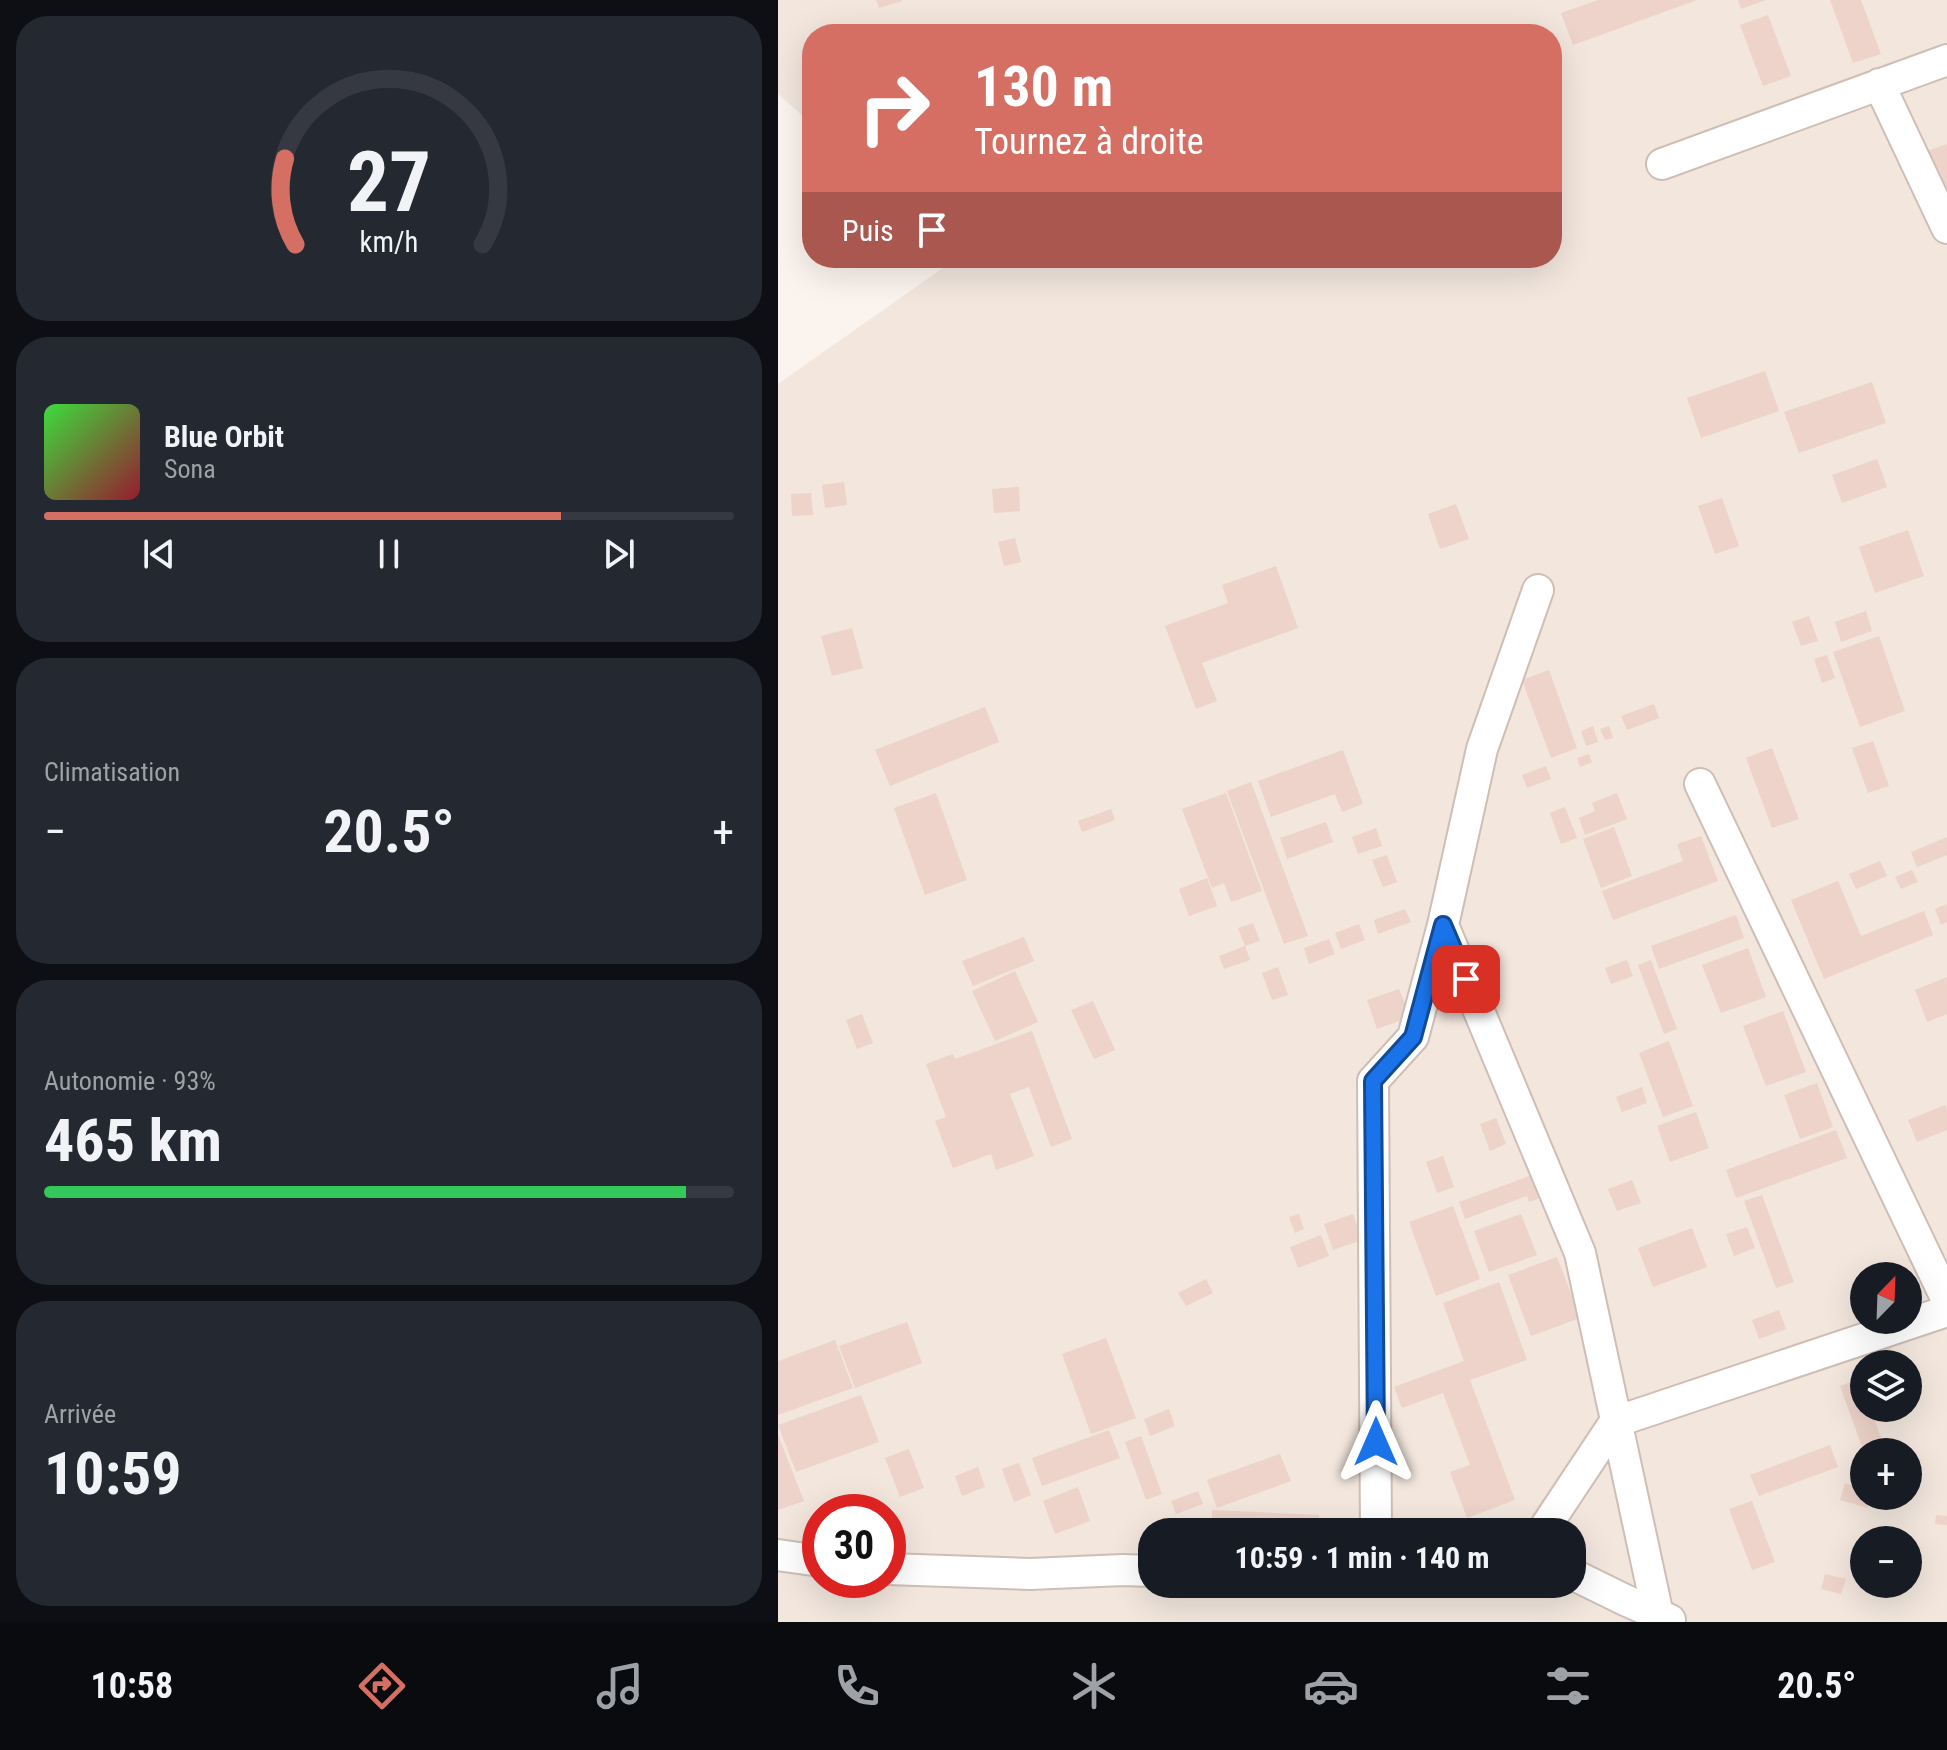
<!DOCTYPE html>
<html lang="fr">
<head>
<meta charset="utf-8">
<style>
	body { margin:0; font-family:"Roboto Condensed",sans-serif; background:#242831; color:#f1f3f6; height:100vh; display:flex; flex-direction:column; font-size:30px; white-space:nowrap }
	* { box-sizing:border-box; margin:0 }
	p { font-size:26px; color:#9ea1a6 }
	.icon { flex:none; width:44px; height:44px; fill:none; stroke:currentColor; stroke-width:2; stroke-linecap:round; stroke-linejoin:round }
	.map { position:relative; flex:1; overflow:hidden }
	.side { display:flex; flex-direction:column; gap:16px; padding:16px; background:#0d0f14; width:778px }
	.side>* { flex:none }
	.guide { position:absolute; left:24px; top:24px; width:760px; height:244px; border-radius:32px; box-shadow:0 8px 32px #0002; background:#d56f63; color:#fff; overflow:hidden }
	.needle { width:52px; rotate:23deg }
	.fabs { position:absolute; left:1072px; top:1262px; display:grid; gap:16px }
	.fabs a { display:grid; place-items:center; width:72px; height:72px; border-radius:50%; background:#171b24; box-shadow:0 8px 32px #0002; font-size:40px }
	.speed { position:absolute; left:24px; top:1494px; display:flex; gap:16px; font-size:40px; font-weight:700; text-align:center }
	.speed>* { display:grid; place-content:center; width:104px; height:104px; border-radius:50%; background:#171b24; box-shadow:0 8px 32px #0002; line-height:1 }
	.speed .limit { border:12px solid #d22; background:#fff; color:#111 }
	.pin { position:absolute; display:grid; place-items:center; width:68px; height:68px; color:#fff; margin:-34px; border-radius:16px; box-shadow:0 4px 12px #0006 }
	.me { position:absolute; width:88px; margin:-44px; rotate:0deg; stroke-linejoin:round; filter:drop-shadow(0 0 6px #0008) }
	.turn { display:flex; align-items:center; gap:28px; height:168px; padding:0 40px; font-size:36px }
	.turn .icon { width:104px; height:104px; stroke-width:2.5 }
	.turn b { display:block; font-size:56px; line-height:68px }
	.then { display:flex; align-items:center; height:76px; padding:0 40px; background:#0003; gap:16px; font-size:30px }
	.big { font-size:60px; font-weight:700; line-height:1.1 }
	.side .card { flex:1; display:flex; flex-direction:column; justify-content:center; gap:12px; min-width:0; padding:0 28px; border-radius:32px; background:#242831 }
	.side .dial { align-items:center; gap:0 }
	.dial svg { height:208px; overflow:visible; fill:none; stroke:#363941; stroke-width:7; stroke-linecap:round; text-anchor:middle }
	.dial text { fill:#f1f3f6; stroke:none }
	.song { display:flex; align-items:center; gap:24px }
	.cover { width:96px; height:96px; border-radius:12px; background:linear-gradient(135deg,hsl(120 70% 55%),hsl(350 70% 35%)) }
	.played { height:8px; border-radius:4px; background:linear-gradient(90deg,#d56f63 75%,#363941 75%) }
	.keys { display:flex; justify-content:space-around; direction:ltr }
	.heat { display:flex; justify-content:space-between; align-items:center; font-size:44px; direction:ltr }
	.charge { height:12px; border-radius:6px; background:linear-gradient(90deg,#34c759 93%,#363941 0) }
	.trip { position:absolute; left:360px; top:1518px; width:448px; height:80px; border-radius:32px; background:#171b24; box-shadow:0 8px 32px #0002; font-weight:700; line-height:80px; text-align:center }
	.tabs { display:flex; height:128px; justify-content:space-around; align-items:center; background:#090b0e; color:#9ea1a6 }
	.tabs .icon { width:56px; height:56px }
	.tabs .active { color:#d56f63 }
	.tabs b { font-size:36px; color:#f1f3f6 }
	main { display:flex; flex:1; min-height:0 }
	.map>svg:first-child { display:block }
</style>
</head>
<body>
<main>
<section class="side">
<div class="card dial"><svg viewBox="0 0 100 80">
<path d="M14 69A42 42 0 1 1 86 69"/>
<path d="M14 69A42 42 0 0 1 10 36" stroke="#d56f63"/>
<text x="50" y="56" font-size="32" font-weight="700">27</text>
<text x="50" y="72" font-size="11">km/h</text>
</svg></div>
<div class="card">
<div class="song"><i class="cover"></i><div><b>Blue Orbit</b><p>Sona</p></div></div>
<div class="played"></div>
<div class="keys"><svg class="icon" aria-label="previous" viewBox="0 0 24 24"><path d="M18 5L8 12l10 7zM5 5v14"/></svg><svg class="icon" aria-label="pause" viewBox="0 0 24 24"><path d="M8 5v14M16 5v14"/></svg><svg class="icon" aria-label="next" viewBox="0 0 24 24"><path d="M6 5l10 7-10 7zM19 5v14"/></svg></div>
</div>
<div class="card"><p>Climatisation</p>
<div class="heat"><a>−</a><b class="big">20.5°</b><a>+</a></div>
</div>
<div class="card"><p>Autonomie · 93%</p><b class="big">465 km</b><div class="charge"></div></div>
<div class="card"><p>Arrivée</p><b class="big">10:59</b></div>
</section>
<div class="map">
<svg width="1169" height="1622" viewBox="0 0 1169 1622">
	<rect width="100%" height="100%" fill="#fbf4ee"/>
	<path fill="#f2e6dd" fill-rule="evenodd" d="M0,0H1169V1622H0V384L179,258H774V34H34V124L0,94ZM1086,1276H1130V1320H1086ZM1086,1364H1130V1408H1086ZM1086,1452H1130V1496H1086ZM42,1512H110V1580H42ZM374,1532H794V1584H374ZM1086,1540H1130V1584H1086Z"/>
	<path fill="#edd3c9" d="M98,0H124V1L101,8Z
		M820,0H919L795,45L783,13Z
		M960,0H988L963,9Z
		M1052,0H1083L1103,54L1075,63Z
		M990,15L1013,76L985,86L962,25Z
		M1169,144V190L1163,192L1149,151Z
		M987,371L1001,411L923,438L909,398Z
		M1094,382L1108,423L1021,453L1006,412Z
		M1099,459L1109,487L1064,503L1054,475Z
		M66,482L69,505L47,508L44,485Z
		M241,487L242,511L216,513L214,489Z
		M33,493L35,515L14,516L13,494Z
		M944,498L961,546L937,554L920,506Z
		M678,504L691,539L662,549L650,514Z
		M1130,530L1146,576L1097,593L1081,547Z
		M237,538L243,562L226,566L220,542Z
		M498,566L520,628L424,663L439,701L418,709L387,626L450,603L444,585Z
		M1088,611L1094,631L1063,642L1057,622Z
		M1031,616L1040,641L1023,646L1014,622Z
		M74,628L85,668L54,676L43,636Z
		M1101,636L1127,711L1082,727L1055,652Z
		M1049,655L1057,678L1044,683L1036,659Z
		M771,670L799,748L773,758L744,680Z
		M876,704L881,718L849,730L843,716Z
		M207,707L221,742L112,786L97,750Z
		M815,726L820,742L808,746L803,731Z
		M831,726L835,738L827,740L822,729Z
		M1095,741L1111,786L1090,793L1074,748Z
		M994,748L1021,819L994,828L968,758Z
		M565,750L585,804L564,812L557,794L493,817L480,781Z
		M811,754L814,762L802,767L799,758Z
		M768,766L773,779L749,788L744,775Z
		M473,782L530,936L506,944L449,791Z
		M158,793L189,880L147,895L116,808Z
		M448,793L484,891L453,902L446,883L434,888L404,809Z
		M839,793L849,819L807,835L801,818L817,811L814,803Z
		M787,807L799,838L783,844L772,813Z
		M333,809L337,820L304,832L300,821Z
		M548,822L555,842L509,859L502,838Z
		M836,827L854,876L823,888L805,839Z
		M598,828L604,846L580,854L574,837Z
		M923,836L940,881L835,920L824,891L905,861L899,844Z
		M1169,837V855L1139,867L1133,852Z
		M609,855L619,882L605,887L594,860Z
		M1102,861L1109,876L1078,889L1071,874Z
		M1134,870L1140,882L1123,889L1117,877Z
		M429,878L439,906L411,916L401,889Z
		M1060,881L1083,936L1146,911L1155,935L1046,979L1013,900Z
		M1169,904V922L1163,925L1157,909Z
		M627,909L633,922L600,934L596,920Z
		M958,915L966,938L881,969L873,946Z
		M475,923L482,941L467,946L460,928Z
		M581,924L587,940L563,949L557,933Z
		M246,937L256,961L195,986L184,961Z
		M551,939L557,954L531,964L526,948Z
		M467,946L472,960L446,969L441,956Z
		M970,948L988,997L943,1013L924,965Z
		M849,960L855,976L833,984L827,968Z
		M873,960L899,1029L886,1034L860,965Z
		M500,967L510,995L494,1000L484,973Z
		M237,971L260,1022L217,1041L194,991Z
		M1169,977V1014L1149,1022L1137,990Z
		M621,989L632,1017L599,1029L589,1000Z
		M315,1001L337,1050L316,1059L293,1010Z
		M1005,1011L1028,1072L988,1086L965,1026Z
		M84,1014L95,1043L79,1049L68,1020Z
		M254,1031L294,1139L273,1147L251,1087L232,1094L256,1156L218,1170L213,1154L175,1168L157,1121L168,1117L148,1064L175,1054L177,1059Z
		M891,1041L915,1106L885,1117L861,1053Z
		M1039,1083L1055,1127L1022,1139L1006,1095Z
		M864,1087L869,1103L844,1112L838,1097Z
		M1167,1105L1169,1110V1130L1139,1142L1130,1120Z
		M918,1112L931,1148L892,1162L879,1126Z
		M718,1118L728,1144L712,1151L702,1124Z
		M1058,1130L1069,1158L958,1198L948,1170Z
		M665,1156L676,1187L659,1193L648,1162Z
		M754,1175L762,1198L751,1202L749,1196L687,1219L681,1202Z
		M854,1180L863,1203L839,1211L830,1189Z
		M984,1195L1016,1282L998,1288L966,1201Z
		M675,1206L702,1279L658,1296L631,1222Z
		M521,1214L526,1229L517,1233L511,1217Z
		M575,1214L584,1240L555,1250L546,1224Z
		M743,1214L759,1255L711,1272L696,1231Z
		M969,1227L977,1248L956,1256L948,1234Z
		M914,1228L929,1267L875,1287L860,1248Z
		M543,1235L551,1256L520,1268L512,1247Z
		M779,1257L802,1318L753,1336L730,1275Z
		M428,1279L435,1293L408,1306L400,1293Z
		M721,1282L749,1360L692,1380L737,1500L689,1518L672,1472L692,1465L665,1393L624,1408L616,1387L686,1361L665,1303Z
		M1001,1310L1008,1329L981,1339L974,1320Z
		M129,1322L144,1363L77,1388L61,1346Z
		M328,1338L358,1418L313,1434L284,1354Z
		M57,1340L75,1388L0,1415V1361Z
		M1111,1343L1117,1361L1109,1364H1086L1082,1353Z
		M1081,1379L1086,1392V1408H1092L1108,1450L1101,1452H1086L1062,1386Z
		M83,1395L101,1442L18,1472L0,1425Z
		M391,1409L397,1426L372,1436L366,1419Z
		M331,1430L342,1458L264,1486L254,1458Z
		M0,1435L26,1501L0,1510Z
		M363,1436L384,1494L368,1500L347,1442Z
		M1052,1445L1060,1467L981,1496L972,1475Z
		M131,1449L146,1488L122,1497L107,1458Z
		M502,1454L513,1481L439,1508L429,1480Z
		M241,1463L253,1495L236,1502L224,1469Z
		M200,1467L207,1487L184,1496L177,1476Z
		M1067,1483L1086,1489V1496H1093L1090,1508L1062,1500Z
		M300,1487L312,1521L277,1534L265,1501Z
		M420,1491L425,1504L398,1514L393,1501Z
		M974,1501L997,1562L974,1570L951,1509Z
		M434,1510L541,1515V1532H434Z
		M1158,1515L1169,1516V1525L1157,1524Z
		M1047,1574L1068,1579L1063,1594L1043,1589Z"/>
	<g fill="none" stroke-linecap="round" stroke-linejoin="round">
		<g stroke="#cebeb6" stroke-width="34">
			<path id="minor" d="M1101,84L1169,228
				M884,164L1169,60
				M922,784L1169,1300
				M665,925L802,1253L880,1615
				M598,1532L595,1081L635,1037L665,925L704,749L760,590
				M764,1532L837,1422L1169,1311
				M0,1555L42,1561
				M110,1569L252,1574L345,1570L374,1571
				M794,1574L847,1600L892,1620"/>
		</g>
		<use href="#minor" stroke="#fff" stroke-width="30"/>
	</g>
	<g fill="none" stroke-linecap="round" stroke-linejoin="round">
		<g stroke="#114b97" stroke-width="20">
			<path id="route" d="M598,1442L595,1081L635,1037L665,925L688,979"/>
		</g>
		<use href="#route" stroke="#1a73e8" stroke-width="14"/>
	</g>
</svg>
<div class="fabs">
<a><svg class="needle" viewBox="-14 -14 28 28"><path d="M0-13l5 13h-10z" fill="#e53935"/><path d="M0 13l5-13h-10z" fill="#9ea1a6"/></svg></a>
<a><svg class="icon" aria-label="layers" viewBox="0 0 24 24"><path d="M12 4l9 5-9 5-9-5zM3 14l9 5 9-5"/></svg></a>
<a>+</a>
<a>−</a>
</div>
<div class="speed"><div class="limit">30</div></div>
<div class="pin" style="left:688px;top:979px;background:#d93025"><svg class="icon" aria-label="arrive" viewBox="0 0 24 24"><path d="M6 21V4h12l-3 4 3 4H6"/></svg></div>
<svg class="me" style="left:598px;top:1442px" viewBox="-20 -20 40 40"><path d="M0-17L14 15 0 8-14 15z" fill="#1a73e8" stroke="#fff" stroke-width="4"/></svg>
<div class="trip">10:59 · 1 min · 140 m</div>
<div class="guide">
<div class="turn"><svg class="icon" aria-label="right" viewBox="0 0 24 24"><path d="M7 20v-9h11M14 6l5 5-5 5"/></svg><div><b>130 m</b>Tournez à droite</div></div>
<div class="then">Puis<svg class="icon" aria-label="arrive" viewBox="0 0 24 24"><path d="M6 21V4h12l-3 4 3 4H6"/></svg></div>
</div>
</div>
</main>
<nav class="tabs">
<b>10:58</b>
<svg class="icon active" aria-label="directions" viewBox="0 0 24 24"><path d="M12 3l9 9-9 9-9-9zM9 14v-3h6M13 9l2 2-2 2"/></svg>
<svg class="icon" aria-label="music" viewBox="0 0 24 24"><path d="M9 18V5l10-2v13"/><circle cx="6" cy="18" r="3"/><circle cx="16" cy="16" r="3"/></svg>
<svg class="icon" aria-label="phone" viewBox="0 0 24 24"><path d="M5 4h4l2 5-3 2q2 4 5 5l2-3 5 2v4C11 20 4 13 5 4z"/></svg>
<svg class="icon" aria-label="climate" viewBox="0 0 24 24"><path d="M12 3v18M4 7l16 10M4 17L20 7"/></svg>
<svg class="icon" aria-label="car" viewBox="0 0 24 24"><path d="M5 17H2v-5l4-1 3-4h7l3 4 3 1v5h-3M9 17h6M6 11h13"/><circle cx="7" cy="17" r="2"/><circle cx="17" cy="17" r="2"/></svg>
<svg class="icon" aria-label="filters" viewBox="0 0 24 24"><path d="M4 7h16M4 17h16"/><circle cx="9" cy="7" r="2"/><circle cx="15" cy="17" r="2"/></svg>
<b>20.5°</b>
</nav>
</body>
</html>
